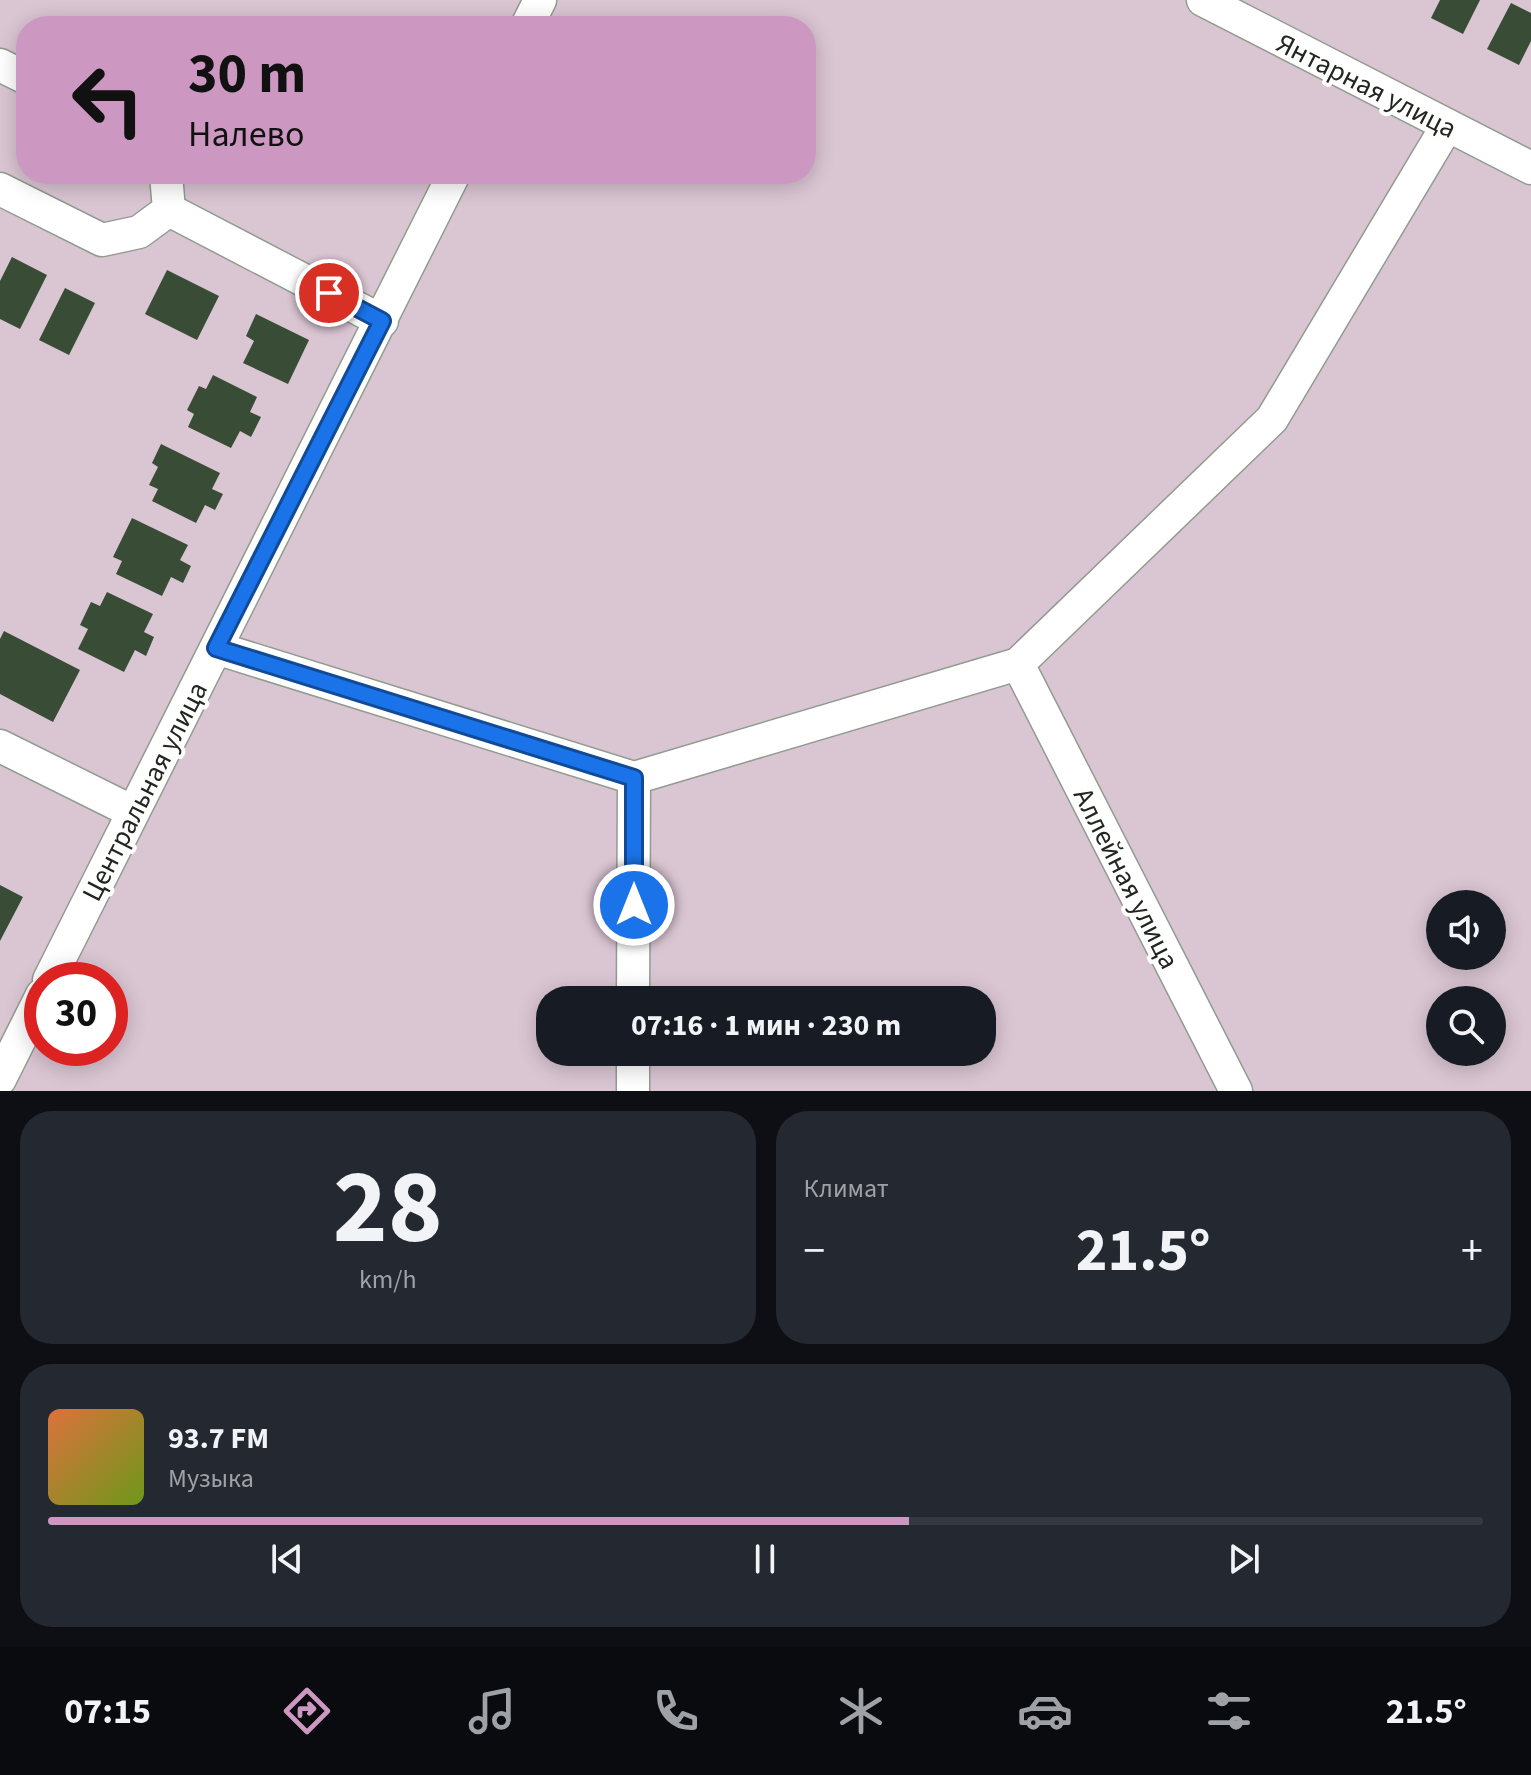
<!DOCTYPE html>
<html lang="ru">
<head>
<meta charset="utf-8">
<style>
	body { margin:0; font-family:"Source Sans 3",sans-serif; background:#242831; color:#f1f3f6; height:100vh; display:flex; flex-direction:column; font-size:30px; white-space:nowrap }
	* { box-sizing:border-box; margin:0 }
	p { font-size:26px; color:#9ea1a6 }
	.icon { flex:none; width:44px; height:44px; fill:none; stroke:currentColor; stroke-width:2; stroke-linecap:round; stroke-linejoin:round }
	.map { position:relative; height:1091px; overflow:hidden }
	.side { display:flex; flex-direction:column; gap:20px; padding:20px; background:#0d0f14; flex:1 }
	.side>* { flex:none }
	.guide { position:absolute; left:16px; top:16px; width:800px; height:168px; border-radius:32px; box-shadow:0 4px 20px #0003; background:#cc98c2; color:#111; overflow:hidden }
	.buttons { position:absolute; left:1426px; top:890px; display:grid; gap:16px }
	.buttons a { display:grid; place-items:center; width:80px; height:80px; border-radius:50%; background:#171b24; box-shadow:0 4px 20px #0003; font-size:40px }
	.speed { position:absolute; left:24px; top:962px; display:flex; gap:16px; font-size:40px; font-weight:700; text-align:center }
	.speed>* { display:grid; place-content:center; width:104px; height:104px; border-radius:50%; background:#171b24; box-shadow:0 4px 20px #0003; line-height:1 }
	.speed .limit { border:12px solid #d22; background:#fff; color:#111 }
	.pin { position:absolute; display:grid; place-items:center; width:68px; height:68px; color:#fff; margin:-34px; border:4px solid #fff; border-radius:50%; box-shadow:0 2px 8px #0007 }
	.me { position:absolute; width:88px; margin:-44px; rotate:0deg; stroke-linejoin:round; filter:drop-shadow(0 0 6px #0008) }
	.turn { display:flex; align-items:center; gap:28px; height:168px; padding:0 40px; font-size:36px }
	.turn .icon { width:104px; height:104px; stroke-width:2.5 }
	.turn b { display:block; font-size:56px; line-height:68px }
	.big { font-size:60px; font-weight:700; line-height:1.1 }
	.side .widget { flex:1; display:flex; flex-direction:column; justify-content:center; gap:12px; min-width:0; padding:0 28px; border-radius:32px; background:#242831 }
	.side .dial { align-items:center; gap:0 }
	.dial b { font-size:104px; line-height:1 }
	.song { display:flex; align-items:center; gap:24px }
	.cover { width:96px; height:96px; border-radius:12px; background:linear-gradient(135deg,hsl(20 70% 55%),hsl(80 70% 35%)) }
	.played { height:8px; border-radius:4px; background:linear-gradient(90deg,#cc98c2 60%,#363941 60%) }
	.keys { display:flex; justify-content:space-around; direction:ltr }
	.heat { display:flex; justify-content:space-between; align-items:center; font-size:44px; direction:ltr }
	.side .tiles { flex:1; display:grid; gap:20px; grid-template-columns:1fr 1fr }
	.widget:last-child { grid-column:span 2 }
	.trip { position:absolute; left:536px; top:986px; width:460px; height:80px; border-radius:32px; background:#171b24; box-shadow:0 4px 20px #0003; font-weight:700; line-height:80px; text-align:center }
	.dock { display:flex; height:128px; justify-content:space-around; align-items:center; background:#090b0e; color:#9ea1a6 }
	.dock .icon { width:56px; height:56px }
	.dock .selected { color:#cc98c2 }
	.dock b { font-size:36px; color:#f1f3f6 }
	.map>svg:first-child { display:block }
</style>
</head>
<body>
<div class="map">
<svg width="1531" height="1091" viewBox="0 0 1531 1091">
	<rect width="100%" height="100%" fill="#e5f1e3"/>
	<path fill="#dac5d3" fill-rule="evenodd" d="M0,0H1531V1091H0ZM26,26H806V174H26ZM1440,904H1492V956H1440ZM42,980H110V1048H42ZM550,1000H982V1052H550ZM1440,1000H1492V1052H1440Z"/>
	<path fill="#394d36" d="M1440,0H1480L1463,34L1431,18Z
		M1511,3L1531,13V41L1519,65L1487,49Z
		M12,257L47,275L20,329L0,319V281Z
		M167,270L219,296L197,340L145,314Z
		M65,288L95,303L69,355L39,340Z
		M256,314L309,340L288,384L243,363L254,341L246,336Z
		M213,375L257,397L250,412L261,417L251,437L240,431L231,448L188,427L194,414L187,410L199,386L206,389Z
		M161,444L220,473L212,489L223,494L215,510L205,505L196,523L152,501L158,489L149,485L158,467L152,463Z
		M132,518L188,545L180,560L191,566L183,583L171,577L162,596L116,574L122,561L113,557Z
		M107,592L153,614L144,632L154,637L146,656L135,650L124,672L78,649L88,629L80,625L91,602L100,606Z
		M4,631L80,670L53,722L0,694V639Z
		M0,885L23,897L0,941Z"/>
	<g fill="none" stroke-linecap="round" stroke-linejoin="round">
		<g stroke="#919c8f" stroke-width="35">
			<path id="minor" d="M1203,0L1531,168
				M527,26L540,0
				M0,65L26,78
				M166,174L169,210
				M0,189L102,240L139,232L169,210L382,321
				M216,648L634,778L1018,664L1272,419L1447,126
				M1018,664L1236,1091
				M0,746L133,812
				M49,980L454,174
				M633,1000L634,778
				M0,1079L42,995
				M633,1091V1052"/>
		</g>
		<use href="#minor" stroke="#fff" stroke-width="32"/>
	</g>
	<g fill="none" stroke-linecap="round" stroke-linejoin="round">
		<g stroke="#114b97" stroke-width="20">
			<path id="route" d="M329,293L382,321L216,648L634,778V905"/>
		</g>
		<use href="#route" stroke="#1a73e8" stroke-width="14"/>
	</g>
	<g text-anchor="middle" stroke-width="8" stroke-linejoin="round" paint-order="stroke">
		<g font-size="28" fill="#222621" stroke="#fff">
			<text transform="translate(1367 85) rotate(27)" y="10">Янтарная улица</text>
			<text transform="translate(144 791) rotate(-63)" y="10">Центральная улица</text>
			<text transform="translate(1127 878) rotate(63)" y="10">Аллейная улица</text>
		</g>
	</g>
</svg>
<div class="buttons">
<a><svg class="icon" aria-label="sound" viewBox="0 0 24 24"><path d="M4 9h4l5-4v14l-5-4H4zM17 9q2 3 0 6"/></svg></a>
<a><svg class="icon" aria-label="search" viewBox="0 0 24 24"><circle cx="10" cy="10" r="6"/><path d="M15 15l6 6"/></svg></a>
</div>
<div class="speed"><div class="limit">30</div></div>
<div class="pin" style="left:329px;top:293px;background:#d93025"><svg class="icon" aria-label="arrive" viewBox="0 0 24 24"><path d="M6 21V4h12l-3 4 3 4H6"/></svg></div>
<svg class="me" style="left:634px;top:905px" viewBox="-20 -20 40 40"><circle r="17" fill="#1a73e8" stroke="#fff" stroke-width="3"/><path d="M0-11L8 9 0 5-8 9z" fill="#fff"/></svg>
<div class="trip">07:16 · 1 мин · 230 m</div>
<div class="guide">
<div class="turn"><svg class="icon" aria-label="left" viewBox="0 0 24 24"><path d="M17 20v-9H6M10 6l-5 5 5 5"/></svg><div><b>30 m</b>Налево</div></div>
</div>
</div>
<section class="side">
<div class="tiles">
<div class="widget dial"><b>28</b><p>km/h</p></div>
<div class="widget"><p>Климат</p>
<div class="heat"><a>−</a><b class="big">21.5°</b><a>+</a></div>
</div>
<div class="widget">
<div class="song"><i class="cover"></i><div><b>93.7 FM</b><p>Музыка</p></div></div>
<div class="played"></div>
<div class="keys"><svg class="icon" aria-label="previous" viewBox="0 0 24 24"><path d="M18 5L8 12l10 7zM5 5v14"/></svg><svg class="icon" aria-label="pause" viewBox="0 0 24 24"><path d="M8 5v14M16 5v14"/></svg><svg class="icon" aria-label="next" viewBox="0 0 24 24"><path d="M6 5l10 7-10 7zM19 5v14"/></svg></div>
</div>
</div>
</section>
<nav class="dock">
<b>07:15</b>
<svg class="icon selected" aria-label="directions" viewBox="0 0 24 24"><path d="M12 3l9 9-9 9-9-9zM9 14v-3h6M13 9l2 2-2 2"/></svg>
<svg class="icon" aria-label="music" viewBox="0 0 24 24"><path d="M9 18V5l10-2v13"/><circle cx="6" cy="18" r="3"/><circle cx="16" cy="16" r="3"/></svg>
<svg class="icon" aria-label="phone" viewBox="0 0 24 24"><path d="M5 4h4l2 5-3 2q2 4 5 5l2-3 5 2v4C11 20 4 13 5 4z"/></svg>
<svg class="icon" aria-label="climate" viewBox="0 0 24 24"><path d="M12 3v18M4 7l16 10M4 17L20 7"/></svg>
<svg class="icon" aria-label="car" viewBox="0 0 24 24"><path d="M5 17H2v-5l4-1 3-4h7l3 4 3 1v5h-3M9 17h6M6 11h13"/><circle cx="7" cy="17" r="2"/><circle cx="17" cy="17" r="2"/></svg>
<svg class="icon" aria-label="filters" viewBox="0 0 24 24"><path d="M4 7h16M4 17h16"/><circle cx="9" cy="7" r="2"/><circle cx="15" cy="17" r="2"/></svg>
<b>21.5°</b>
</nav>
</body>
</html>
